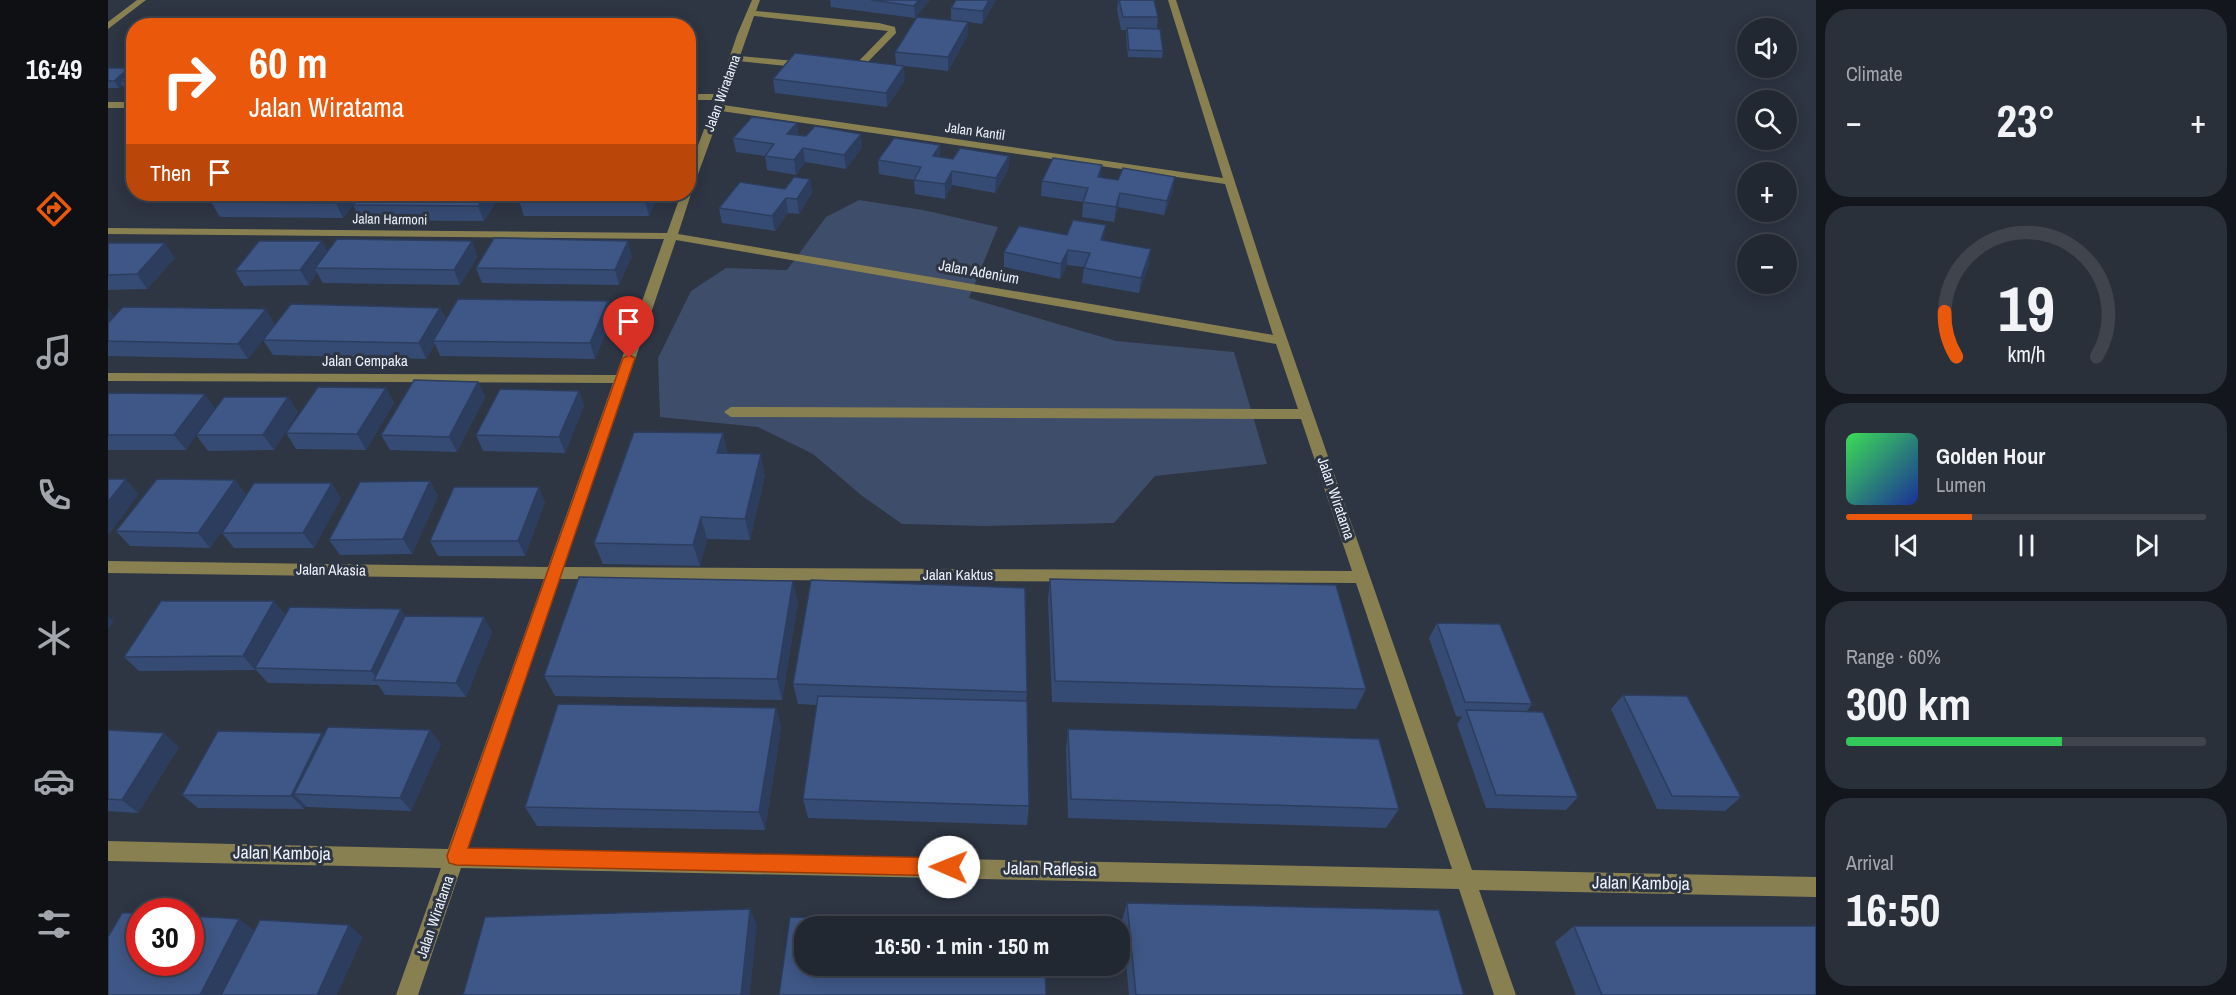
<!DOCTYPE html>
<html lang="en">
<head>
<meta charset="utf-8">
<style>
	body { margin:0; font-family:"Archivo Narrow",sans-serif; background:#2a303a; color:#f1f3f6; height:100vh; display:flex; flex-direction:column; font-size:22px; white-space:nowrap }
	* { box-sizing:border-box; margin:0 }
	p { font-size:20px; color:#a2a6ac }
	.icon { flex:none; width:33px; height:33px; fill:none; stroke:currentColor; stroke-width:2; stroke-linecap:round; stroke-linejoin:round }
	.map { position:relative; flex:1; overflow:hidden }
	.drawer { display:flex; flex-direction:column; gap:9px; padding:9px; background:#13161c; width:420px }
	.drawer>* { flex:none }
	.top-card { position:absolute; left:18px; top:18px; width:570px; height:183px; border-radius:24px; box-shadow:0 3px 15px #0003,0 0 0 2px #3f444d; background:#ea580c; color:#fff; overflow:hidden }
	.tools { position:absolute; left:1629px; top:18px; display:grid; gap:12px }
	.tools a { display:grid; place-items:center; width:60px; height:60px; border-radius:50%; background:#222832; box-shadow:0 3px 15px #0003,0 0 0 2px #3f444d; font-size:30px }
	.speed { position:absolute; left:18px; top:898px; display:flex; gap:12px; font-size:30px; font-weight:700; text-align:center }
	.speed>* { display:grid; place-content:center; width:78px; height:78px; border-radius:50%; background:#222832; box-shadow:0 3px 15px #0003,0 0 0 2px #3f444d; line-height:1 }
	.speed .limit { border:9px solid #d22; background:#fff; color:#111 }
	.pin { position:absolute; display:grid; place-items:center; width:51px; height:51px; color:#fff; margin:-62px -26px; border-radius:50% 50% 50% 0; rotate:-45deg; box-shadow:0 0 6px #0007 }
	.pin .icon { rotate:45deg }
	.me { position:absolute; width:66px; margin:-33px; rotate:271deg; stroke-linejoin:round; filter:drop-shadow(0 0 4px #0008) }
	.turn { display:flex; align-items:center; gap:21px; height:126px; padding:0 24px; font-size:27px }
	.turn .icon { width:78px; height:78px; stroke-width:2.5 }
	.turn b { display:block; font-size:42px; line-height:51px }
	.then { display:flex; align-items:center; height:57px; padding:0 24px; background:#0003; gap:12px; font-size:22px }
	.big { font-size:45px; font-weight:700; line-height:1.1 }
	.drawer .card { flex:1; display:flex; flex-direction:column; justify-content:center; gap:9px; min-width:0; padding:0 21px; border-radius:24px; background:#2a303a }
	.drawer .dial { align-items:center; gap:0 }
	.dial svg { height:156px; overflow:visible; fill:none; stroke:#3f444d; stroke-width:7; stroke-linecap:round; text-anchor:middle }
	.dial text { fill:#f1f3f6; stroke:none }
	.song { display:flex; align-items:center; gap:18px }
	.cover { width:72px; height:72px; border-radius:9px; background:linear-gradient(135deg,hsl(130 70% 55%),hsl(230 70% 35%)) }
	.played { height:6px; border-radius:3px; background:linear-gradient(90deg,#ea580c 35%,#3f444d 35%) }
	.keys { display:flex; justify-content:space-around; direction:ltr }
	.heat { display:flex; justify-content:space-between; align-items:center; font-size:33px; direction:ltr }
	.charge { height:9px; border-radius:4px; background:linear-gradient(90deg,#34c759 60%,#3f444d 0) }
	.trip { position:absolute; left:686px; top:916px; width:336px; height:60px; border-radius:24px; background:#222832; box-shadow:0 3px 15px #0003,0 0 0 2px #3f444d; font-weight:700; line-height:60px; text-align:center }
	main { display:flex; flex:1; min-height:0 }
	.dock { display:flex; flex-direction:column; width:108px; justify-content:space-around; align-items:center; background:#0e1014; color:#a2a6ac }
	.dock .icon { width:42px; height:42px }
	.dock .current { color:#ea580c }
	.dock b { font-size:27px; color:#f1f3f6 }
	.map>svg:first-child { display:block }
</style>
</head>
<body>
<main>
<nav class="dock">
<b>16:49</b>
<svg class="icon current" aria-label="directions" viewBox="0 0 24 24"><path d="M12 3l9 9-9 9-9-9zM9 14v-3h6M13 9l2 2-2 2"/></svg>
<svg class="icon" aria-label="music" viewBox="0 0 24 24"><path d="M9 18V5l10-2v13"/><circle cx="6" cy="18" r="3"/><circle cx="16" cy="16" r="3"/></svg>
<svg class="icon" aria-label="phone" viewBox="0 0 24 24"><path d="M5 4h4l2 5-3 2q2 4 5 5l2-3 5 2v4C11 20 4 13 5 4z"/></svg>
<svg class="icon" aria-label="climate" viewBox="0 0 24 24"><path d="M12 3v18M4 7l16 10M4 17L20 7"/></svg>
<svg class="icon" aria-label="car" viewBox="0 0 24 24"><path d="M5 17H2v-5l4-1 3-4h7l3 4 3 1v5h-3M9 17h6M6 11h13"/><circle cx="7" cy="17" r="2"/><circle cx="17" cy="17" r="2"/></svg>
<svg class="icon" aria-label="filters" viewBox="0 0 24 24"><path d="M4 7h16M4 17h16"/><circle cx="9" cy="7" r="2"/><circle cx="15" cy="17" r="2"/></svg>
</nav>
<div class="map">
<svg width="1708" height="995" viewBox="0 0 1708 995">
	<rect width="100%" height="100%" fill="#2e3543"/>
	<path fill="#3e4d6a" d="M751,200L815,210L890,227L861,298L1008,341L1126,352L1159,464L1047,476L1006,523L877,526L794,524L753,495L705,454L650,427L552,417L550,358L583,291L618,268L679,270L718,217Z"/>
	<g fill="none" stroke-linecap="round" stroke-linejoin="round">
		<path fill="#898052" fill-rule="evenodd" d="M29,0H38L0,29V22Z
			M644,0H652L648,11L771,23L787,27L788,33L751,71L740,72L735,69L737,67L746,66L780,31L646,16L632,56L698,62L703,65L698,68L630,61L615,105L1115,178L1060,0H1068L1160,284L1364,870L1708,877V897L1371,890L1408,995H1386L1351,889L353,868L310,995H288L333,868L0,861V841L340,849L436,579L0,573V561L440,567L505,383L0,381V373L508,375L556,239L0,234V228L559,233L573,194H580V191L583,194L570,234L1165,335L1117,184L613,111L585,188L580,191V172L607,100H580V94H609L629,35ZM568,240L1168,344L1190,409L623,407L616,412L623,417L1193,419L1244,571L456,567ZM452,579L1248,583L1344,869L360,849Z
			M0,102H26V108H0Z"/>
	</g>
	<path fill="#364b73" d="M722,0H822L807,18L723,7Z
		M848,0H888L874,24L860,22V35L840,71L788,65L787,52L843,20V8Z
		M1010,0H1046L1050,17L1049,29L1055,51L1054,58L1020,57L1018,35L1019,30H1013L1009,9Z
		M0,68H21L22,71L26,69V88H16L14,85L11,88H0Z
		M665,79L797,80L779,107L667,93Z
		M689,123L690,135L754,148L738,169L697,162L688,175L659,170L657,156L628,152L625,138Z
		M832,145V157L845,159L901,156L900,170L887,193L844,185L837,199L807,194L806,180L771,174L770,160Z
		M993,178L1065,191L1056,215L1010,207L1006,222L974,217L975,202L933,196L934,181Z
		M702,179L704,193L691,214L680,213L667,231L614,223L611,208L677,189Z
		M112,194H393L376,221L252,220L245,205L235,218L112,217L103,202Z
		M550,194L541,216H416L411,201Z
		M959,235L996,241L1041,264L1031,293L974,283L976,267L959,265L952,279L896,267V252Z
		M0,243L67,258L39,289L0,290Z
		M220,251L370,256L352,285L215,283L209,273L201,285L136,286L127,271Z
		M524,256L511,285L374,283L368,268Z
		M500,301L505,316L487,359L332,356L327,344L318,359L165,355L155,340L332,308L338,319Z
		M0,309L6,317L158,309L167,325L140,359L0,356Z
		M370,382L377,397L349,452L282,450L273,435Z
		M278,388L286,403L258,450L188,449L178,433Z
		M471,391L476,406L457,453L375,451L368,435Z
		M0,393L107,409L180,397L190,412L166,450L100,451L88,435L78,450H0Z
		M615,433L619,453L657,475L642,540L599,539L592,566L495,564L486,543Z
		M127,480L138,495L102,548L22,546L8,531Z
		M322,481L330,496L304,554L232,555L221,540Z
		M233,498L206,548H126L114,533Z
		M437,502L417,556H330L322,541Z
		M942,579L1258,689L1248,709L944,702L940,600Z
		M166,601L177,615L376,617L384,632L358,697L277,695L270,685L160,683L148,670L31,671L16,657Z
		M690,602L674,700L447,696L436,676Z
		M1329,623L1424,704L1419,711L1470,797L1458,810L1378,808L1349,724L1354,717L1348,716L1321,638Z
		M685,684L919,692L918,701L921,806L919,825L700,818L695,799L709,705L690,704Z
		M1515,695L1633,797L1617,811L1549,809L1503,709Z
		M668,708L673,728L657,830L429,826L417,807Z
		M960,729L1291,809L1278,828L960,818L958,749Z
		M0,730L71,747L30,813L0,811Z
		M322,730L333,744L303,811L199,807L198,806L196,809L90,808L74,795L216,735Z
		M1019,903L1356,995H1021L1014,920Z
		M1466,926L1708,995H1468L1447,942Z"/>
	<path fill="#2c3d5e" d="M811,0H822L807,18L806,6Z
		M881,0H888L874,24L875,11Z
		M860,22V35L840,71V57Z
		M796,66L797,80L779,107L778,93Z
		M21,68L25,75L12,81L14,85L11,88L6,81Z
		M689,123L690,137L679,134Z
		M753,134L754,148L738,169L736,155Z
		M832,145V159L825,156Z
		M695,148L697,162L688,175L686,160Z
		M901,156L900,170L887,193L888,178Z
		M994,165L993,180L990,177Z
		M844,171V185L837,199V184Z
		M1067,177L1065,191L1056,215L1059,201Z
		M702,179L704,193L691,214L689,199Z
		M1012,193L1010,207L1006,222L1008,207Z
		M236,194H254L235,218L228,203Z
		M379,194H393L376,221L370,206Z
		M541,194H550L541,216L537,202Z
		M678,198L680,213L667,231L664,216Z
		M998,225L996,240L991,255L993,240Z
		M214,241L222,255L207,268L209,273L201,285L192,270Z
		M364,241L370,256L352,285L346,270Z
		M520,241L524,256L511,285L507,270Z
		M57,243L67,258L39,289L29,274Z
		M1043,249L1041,264L1031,293L1033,278Z
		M960,250L959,265L952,279L953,264Z
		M500,301L505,316L487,359L482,343Z
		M332,308L339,323L325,341L327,344L318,359L311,343Z
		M0,309L9,321L0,331Z
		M158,309L167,325L140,359L130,344Z
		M370,382L377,397L349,452L341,437Z
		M278,388L286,403L258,450L249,434Z
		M471,391L476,406L457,453L451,437Z
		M97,394L108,409L78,450L66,435Z
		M180,397L190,412L166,450L155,435Z
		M615,433L620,455L609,453Z
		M653,454L657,475L642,540L637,519Z
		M18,479L31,494L0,536V502Z
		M127,480L138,495L102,548L90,533Z
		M322,481L330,496L304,554L295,539Z
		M224,483L233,498L206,548L195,533Z
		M431,487L437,502L417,556L410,541Z
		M593,517L599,539L592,566L585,545Z
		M685,581L690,602L674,700L669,679Z
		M166,601L177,616L147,668L148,671L135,656Z
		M293,609L302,624L271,681L263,671Z
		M0,616L6,621L0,629Z
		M376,617L384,632L358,697L348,683Z
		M668,708L673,728L657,830L651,812Z
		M322,730L333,744L303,811L292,798Z
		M56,733L71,747L30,813L14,800Z
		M214,733L226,747L186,794L198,806L196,809L183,796Z
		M642,909L649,925L642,995H633Z
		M131,919L147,931L115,995H92Z
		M241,925L255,937L229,995H209Z"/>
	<path fill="#3f5786" stroke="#2c3d5e" stroke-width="1.5" d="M763,0H811L806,6Z
		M848,0H881L875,11L843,8Z
		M1011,0H1046L1050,17H1015Z
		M809,17L860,22L840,57L787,52Z
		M343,22H375L373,26H340Z
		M1019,28L1052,29L1055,51L1021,50Z
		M687,53L796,66L778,93L665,79Z
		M0,68H21L6,81H0Z
		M26,69V81H12Z
		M644,117L689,123L679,134L698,136L707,126L753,134L736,155L695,148L686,160L657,156L666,144L625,138Z
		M786,138L832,145L825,156L845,159L852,148L901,156L888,178L844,171L837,184L806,180L813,167L770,160Z
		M945,158L994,165L990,177L1010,180L1015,168L1067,177L1059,201L1012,193L1008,207L975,202L980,188L934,181Z
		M686,177L702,179L689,199L678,198L664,216L611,208L632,182L677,189Z
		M112,194H236L228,203L103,202Z
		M254,194H379L370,206L245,205Z
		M415,194H541L537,202L411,201Z
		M965,220L998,225L993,240L1043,249L1033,278L976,268L982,253L960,250L953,264L896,252L911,226L959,235Z
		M386,238L520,241L507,270L368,268Z
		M229,239L364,241L346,270L207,268Z
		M151,241H214L192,270L127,271Z
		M0,243H57L29,274L0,275Z
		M350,299L500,301L482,343L325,341Z
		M183,304L332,308L311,343L155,340Z
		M15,307L158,309L130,344L0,341V323Z
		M306,380L370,382L341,437L273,435Z
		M210,387L278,388L249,434L178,433Z
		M392,389L471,391L451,437L368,435Z
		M0,393L97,394L66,435H0Z
		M116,397H180L155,435H88Z
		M526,432L615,433L609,453L653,454L637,519L593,517L585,545L486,543Z
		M0,479H18L0,502Z
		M49,479L127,480L90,533L8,531Z
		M322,481L295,539L221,540L252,482Z
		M146,483H224L195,533H114Z
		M346,487H431L410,541H322Z
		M471,577L685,581L669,679L436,676Z
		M942,579L1228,585L1258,689L947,681Z
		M703,580L917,588L919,692L685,684Z
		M53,601H166L135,656L16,657Z
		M182,607L293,609L263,671L147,668Z
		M297,616L376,617L348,683L266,680Z
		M1329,623L1392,624L1424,704L1357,702Z
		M1515,695L1579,696L1633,797L1564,796Z
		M710,696L919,701L921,806L695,799Z
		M450,704L668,708L651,812L417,807Z
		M1358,710L1435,712L1470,797L1388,795Z
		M220,727L322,730L292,798L186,794Z
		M960,729L1271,739L1291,809L963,799Z
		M0,730L56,733L14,800L0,799Z
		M110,731L214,733L183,796L74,795Z
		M1019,903L1331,910L1356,995H1028Z
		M642,909L633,995H355L377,917Z
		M14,913H32V963H82V916L131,919L92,995H0V937Z
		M682,917L935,924V927H696V966H937L938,995H671Z
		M152,920L241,925L209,995H113Z
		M1466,926H1708V995H1494Z"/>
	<path fill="#ea580c" stroke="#983908" stroke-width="1.5" d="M521,355L527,358L360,848L841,858L847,861L850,867L847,873L841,876L348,865L341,863L339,856L515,358Z"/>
	<g text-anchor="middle" stroke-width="6" stroke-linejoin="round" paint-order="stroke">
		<g font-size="14" fill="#ebf0f9" stroke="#2e3543">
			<text transform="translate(614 93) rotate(-70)" y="5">Jalan Wiratama</text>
			<text transform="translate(867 131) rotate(8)" y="5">Jalan Kantil</text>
			<text transform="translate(282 219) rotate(1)" y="5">Jalan Harmoni</text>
		</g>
		<g font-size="15" fill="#ebf0f9" stroke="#2e3543">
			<text transform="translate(871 272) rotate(10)" y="5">Jalan Adenium</text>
			<text x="257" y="366">Jalan Cempaka</text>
			<text transform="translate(1228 498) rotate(71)" y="5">Jalan Wiratama</text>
			<text transform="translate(223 570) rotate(1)" y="5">Jalan Akasia</text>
			<text x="850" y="580">Jalan Kaktus</text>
			<text transform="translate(327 917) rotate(-71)" y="5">Jalan Wiratama</text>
		</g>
		<g font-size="18" fill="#ebf0f9" stroke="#2e3543">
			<text transform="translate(174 853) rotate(1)" y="6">Jalan Kamboja</text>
			<text transform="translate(942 869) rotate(1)" y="6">Jalan Raflesia</text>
			<text transform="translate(1533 883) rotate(1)" y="6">Jalan Kamboja</text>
		</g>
	</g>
</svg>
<div class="tools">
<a><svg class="icon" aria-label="sound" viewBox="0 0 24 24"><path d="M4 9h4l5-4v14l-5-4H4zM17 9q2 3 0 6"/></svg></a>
<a><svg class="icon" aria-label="search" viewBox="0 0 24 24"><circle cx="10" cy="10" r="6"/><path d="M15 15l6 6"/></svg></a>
<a>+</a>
<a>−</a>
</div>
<div class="speed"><div class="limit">30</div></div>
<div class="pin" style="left:521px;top:358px;background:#d93025"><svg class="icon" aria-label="arrive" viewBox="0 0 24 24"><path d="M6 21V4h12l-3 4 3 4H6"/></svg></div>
<svg class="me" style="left:841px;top:867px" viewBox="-20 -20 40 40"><circle r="19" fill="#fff"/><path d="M0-13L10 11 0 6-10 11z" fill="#ea580c"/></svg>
<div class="trip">16:50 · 1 min · 150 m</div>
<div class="top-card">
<div class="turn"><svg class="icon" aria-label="right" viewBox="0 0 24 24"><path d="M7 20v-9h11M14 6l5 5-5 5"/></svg><div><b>60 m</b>Jalan Wiratama</div></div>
<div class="then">Then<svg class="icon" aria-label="arrive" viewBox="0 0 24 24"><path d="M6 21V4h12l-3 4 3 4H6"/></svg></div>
</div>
</div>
<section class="drawer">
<div class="card"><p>Climate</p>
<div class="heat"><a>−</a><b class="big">23°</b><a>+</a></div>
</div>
<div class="card dial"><svg viewBox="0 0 100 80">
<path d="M14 69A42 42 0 1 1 86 69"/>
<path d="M14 69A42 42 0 0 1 8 46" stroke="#ea580c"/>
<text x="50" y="56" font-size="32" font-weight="700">19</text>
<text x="50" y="72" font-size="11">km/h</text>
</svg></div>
<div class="card">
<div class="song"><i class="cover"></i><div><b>Golden Hour</b><p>Lumen</p></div></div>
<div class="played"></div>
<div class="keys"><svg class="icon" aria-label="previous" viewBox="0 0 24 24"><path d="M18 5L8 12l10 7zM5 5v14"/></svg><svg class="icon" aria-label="pause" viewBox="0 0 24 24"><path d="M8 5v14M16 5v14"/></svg><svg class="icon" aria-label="next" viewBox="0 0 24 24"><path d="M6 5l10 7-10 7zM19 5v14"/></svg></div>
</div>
<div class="card"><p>Range · 60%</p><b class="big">300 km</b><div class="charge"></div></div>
<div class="card"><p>Arrival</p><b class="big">16:50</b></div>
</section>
</main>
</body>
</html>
